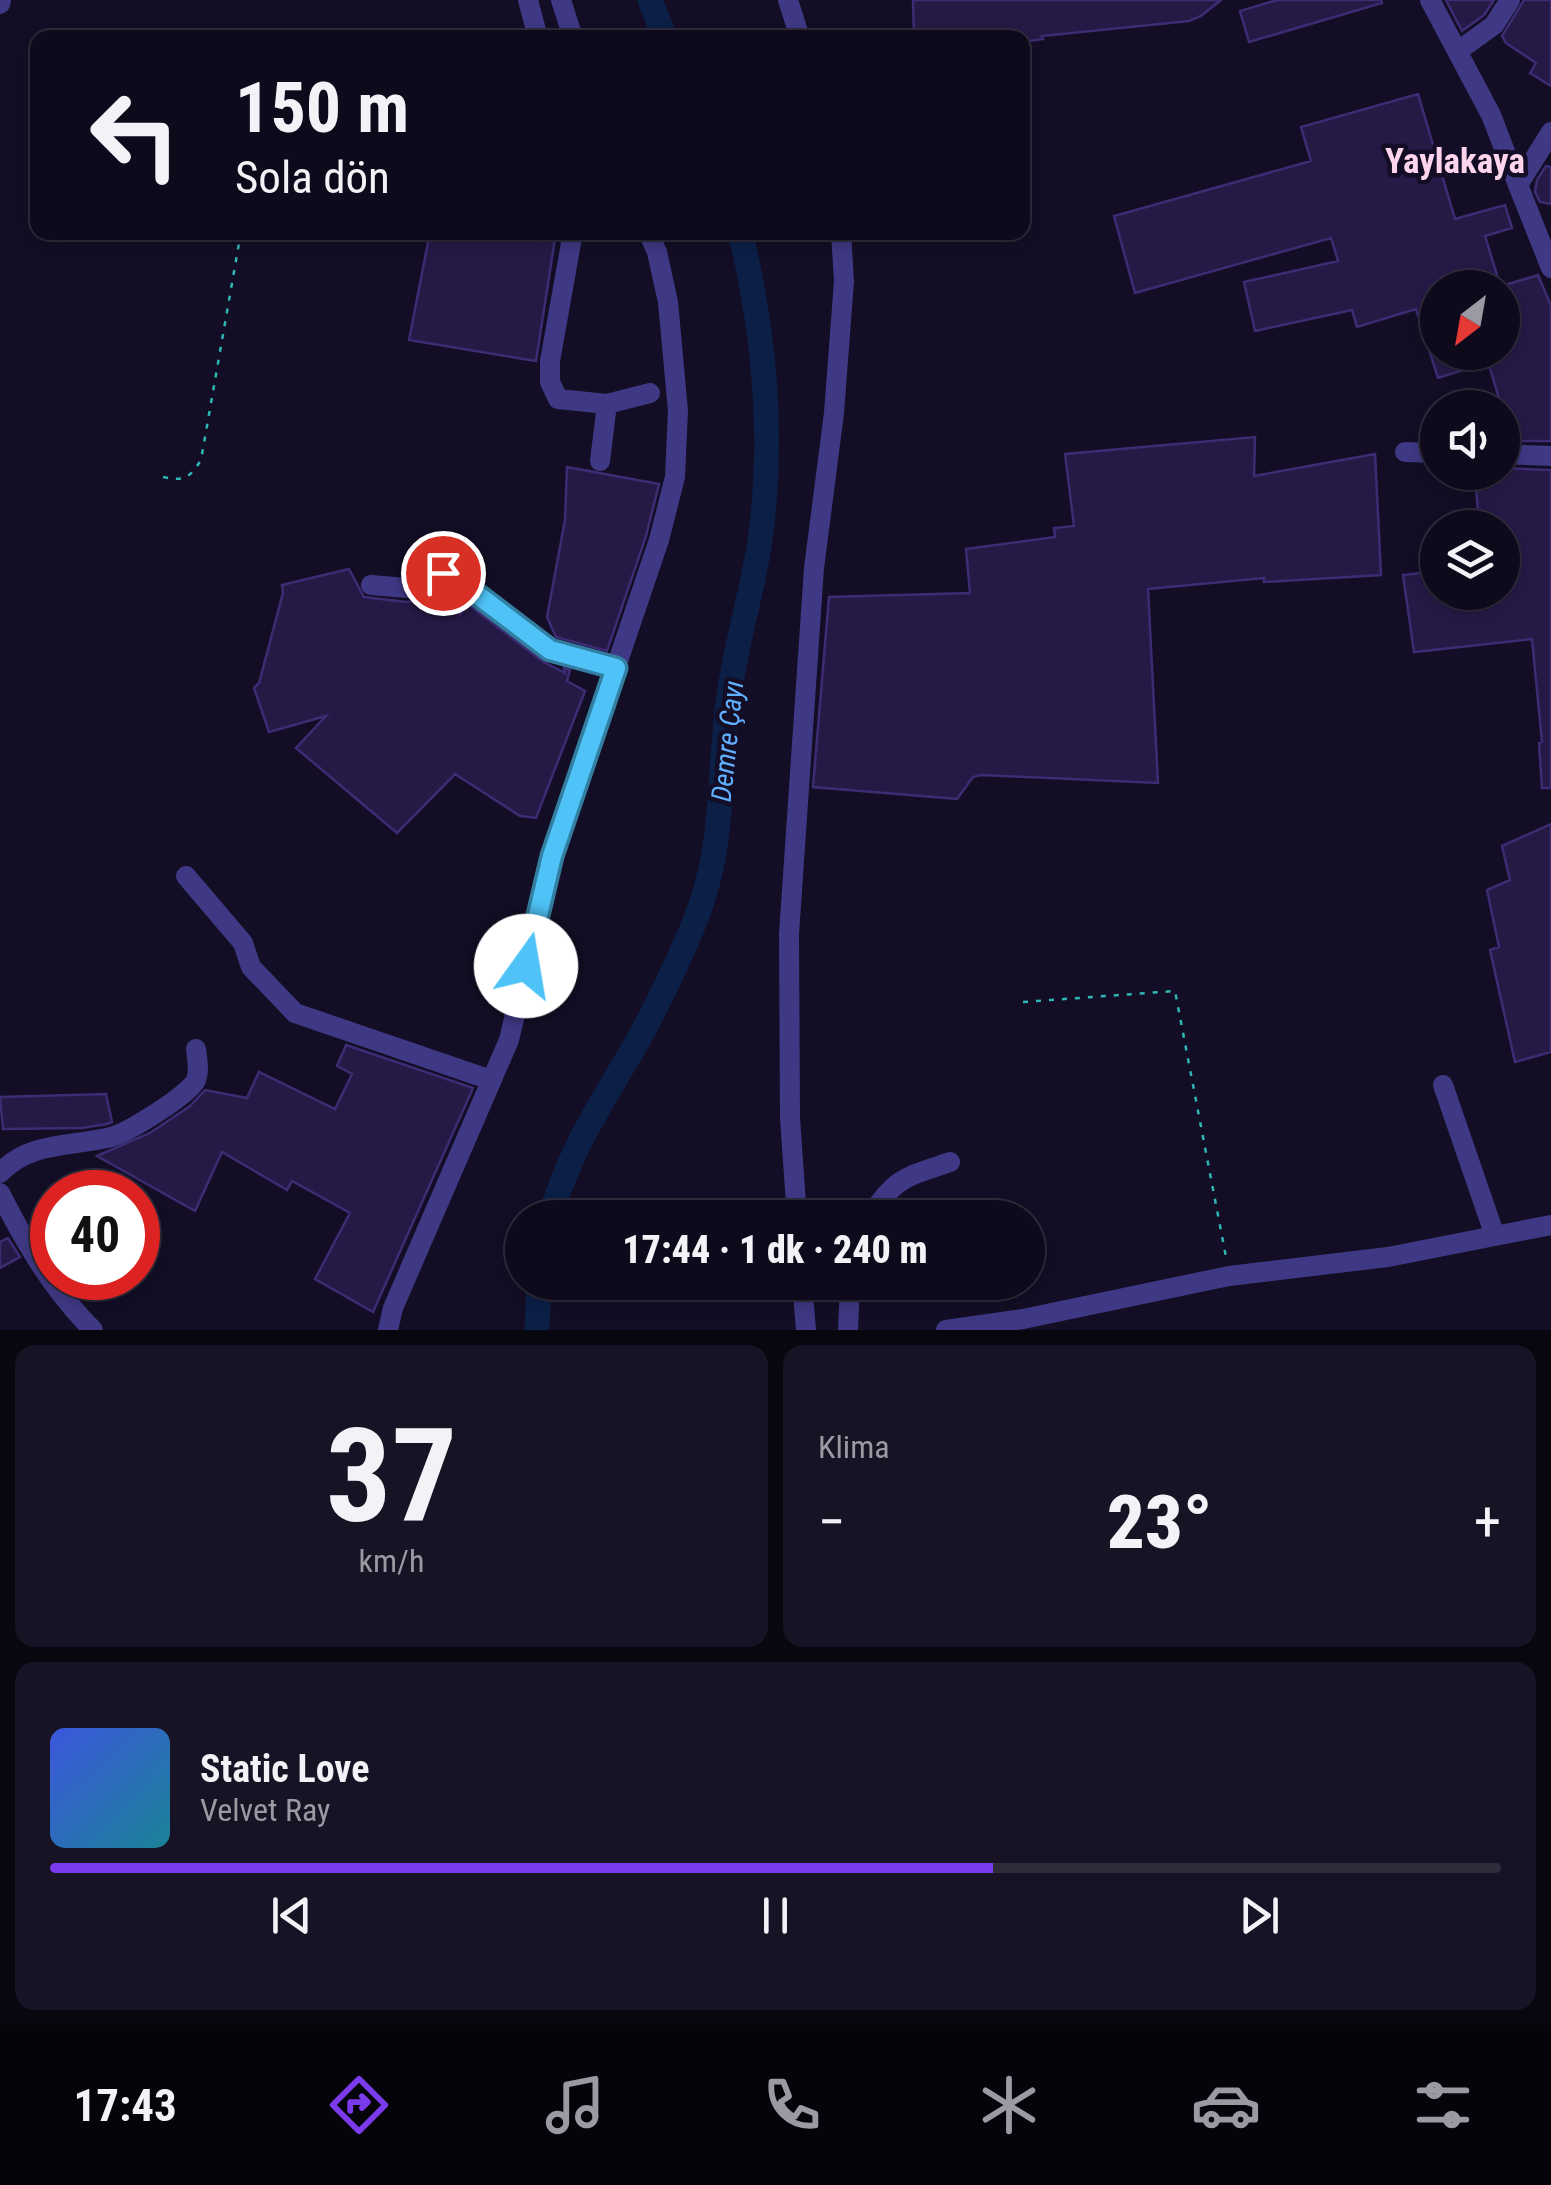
<!DOCTYPE html>
<html lang="tr">
<head>
<meta charset="utf-8">
<style>
	body { margin:0; font-family:"Roboto Condensed",sans-serif; background:#171325; color:#f1f3f6; height:100vh; display:flex; flex-direction:column; font-size:38px; white-space:nowrap }
	* { box-sizing:border-box; margin:0 }
	p { font-size:32px; color:#9b9aa3 }
	.icon { flex:none; width:55px; height:55px; fill:none; stroke:currentColor; stroke-width:2; stroke-linecap:round; stroke-linejoin:round }
	.map { position:relative; height:1330px; overflow:hidden }
	.panel { display:flex; flex-direction:column; gap:15px; padding:15px; background:#08060f; flex:1 }
	.panel>* { flex:none }
	.guide { position:absolute; left:30px; top:30px; width:1000px; height:210px; border-radius:20px; box-shadow:0 5px 15px #0003,0 0 0 2px #2e2b3b; background:#0e0a1c; color:#f1f3f6; overflow:hidden }
	.needle { width:65px; rotate:211deg }
	.fabs { position:absolute; left:1420px; top:270px; display:grid; gap:20px }
	.fabs a { display:grid; place-items:center; width:100px; height:100px; border-radius:50%; background:#0e0a1c; box-shadow:0 5px 15px #0003,0 0 0 2px #2e2b3b; font-size:50px }
	.speed { position:absolute; left:30px; top:1170px; display:flex; gap:20px; font-size:50px; font-weight:700; text-align:center }
	.speed>* { display:grid; place-content:center; width:130px; height:130px; border-radius:50%; background:#0e0a1c; box-shadow:0 5px 15px #0003,0 0 0 2px #2e2b3b; line-height:1 }
	.speed .limit { border:15px solid #d22; background:#fff; color:#111 }
	.pin { position:absolute; display:grid; place-items:center; width:85px; height:85px; color:#fff; margin:-42px; border:5px solid #fff; border-radius:50%; box-shadow:0 2px 10px #0007 }
	.me { position:absolute; width:110px; margin:-55px; rotate:13deg; stroke-linejoin:round; filter:drop-shadow(0 0 8px #0008) }
	.turn { display:flex; align-items:center; gap:35px; height:210px; padding:0 40px; font-size:45px }
	.turn .icon { width:130px; height:130px; stroke-width:2.5 }
	.turn b { display:block; font-size:70px; line-height:85px }
	.big { font-size:75px; font-weight:800; line-height:1.1 }
	.panel .card { flex:1; display:flex; flex-direction:column; justify-content:center; gap:15px; min-width:0; padding:0 35px; border-radius:20px; background:#171325 }
	.panel .dial { align-items:center; gap:0 }
	.dial b { font-size:130px; line-height:1 }
	.song { display:flex; align-items:center; gap:30px }
	.cover { width:120px; height:120px; border-radius:15px; background:linear-gradient(135deg,hsl(230 70% 55%),hsl(190 70% 35%)) }
	.played { height:10px; border-radius:5px; background:linear-gradient(90deg,#7c3aed 65%,#2e2b3b 65%) }
	.keys { display:flex; justify-content:space-around; direction:ltr }
	.heat { display:flex; justify-content:space-between; align-items:center; font-size:55px; direction:ltr }
	.panel .tiles { flex:1; display:grid; gap:15px; grid-template-columns:1fr 1fr }
	.card:last-child { grid-column:span 2 }
	.trip { position:absolute; left:505px; top:1200px; width:540px; height:100px; border-radius:50px; background:#0e0a1c; box-shadow:0 5px 15px #0003,0 0 0 2px #2e2b3b; font-weight:800; line-height:100px; text-align:center }
	.dock { display:flex; height:160px; justify-content:space-around; align-items:center; background:#06040b; color:#9b9aa3 }
	.dock .icon { width:70px; height:70px }
	.dock .on { color:#7c3aed }
	.dock b { font-size:45px; color:#f1f3f6 }
	.map>svg:first-child { display:block }
</style>
</head>
<body>
<div class="map">
<svg width="1551" height="1330" viewBox="0 0 1551 1330">
	<rect width="100%" height="100%" fill="#130e25"/>
	<g fill="none" stroke-linecap="round" stroke-linejoin="round">
		<path stroke="#0b1f47" stroke-width="25" d="M650,0L665,38
			M550,1218C571,1146 601,1105 637,1042C658,1005 676,966 693,926C726,846 717,786 728,704C734,648 752,596 760,540C774,439 765,332 740,232
			M537,1330L539,1282"/>
	</g>
	<path fill="#251a46" stroke="#3d2c73" stroke-width="2.5" d="M913,0H1221L1201,16L1189,21L1042,36L1043,39L1022,42V38H914Z
		M1277,0H1381L1382,3L1249,42L1240,11Z
		M1446,0H1494L1484,15L1462,31Z
		M1524,0H1551V86L1530,73L1536,63L1506,43L1502,36Z
		M1418,94L1455,219L1505,205L1512,228L1485,236L1501,288H1438V352H1502V286L1538,275L1551,306V441H1512L1488,362L1438,378L1416,309L1357,327L1352,310L1255,331L1244,282L1338,261L1331,238L1135,293L1114,216L1311,161L1301,127Z
		M1546,166L1551,167V204L1540,202L1535,192L1537,180Z
		M430,232H491L540,241L541,232H556L536,361L409,340Z
		M1255,437L1254,476L1375,454L1381,575L1264,582V578L1148,589L1158,783L981,775L973,777L957,799L813,787L829,597L970,593L966,549L1055,537L1054,528L1074,526L1065,454Z
		M567,467L659,484L646,536L607,651L556,637L547,617L565,520Z
		M1502,468L1551,470V788H1542L1539,743L1542,742L1532,639L1414,652L1403,575L1438,571V592H1502V528H1479L1475,472H1502Z
		M349,569L364,597L407,602L429,599L439,590L440,600L460,614L469,605L542,661L565,673L564,668L570,670L567,681L585,691L536,818L520,816L455,774L397,833L296,748L326,716L269,732L254,688L259,683L283,593L282,585Z
		M1551,824V1052L1515,1062L1490,950L1499,947L1487,890L1510,880L1502,846Z
		M346,1045L473,1088L373,1312L315,1279L350,1213L292,1181L287,1190L222,1152L195,1211L97,1156L150,1133L190,1106L205,1090L247,1098L259,1072L335,1109L352,1074L337,1066Z
		M106,1094L112,1122L107,1124L82,1128L3,1129L0,1097Z
		M8,1238L20,1257L0,1268V1242Z"/>
	<g fill="none" stroke-linecap="round" stroke-linejoin="round">
		<path stroke="#2db8b5" stroke-width="2.5" stroke-dasharray="5 8" stroke-linecap="butt" d="M163,477C184,481 189,479 201,460L241,232
			M1023,1002L1175,991L1226,1257"/>
		<path stroke="#3f3985" stroke-width="20" d="M528,0L538,38
			M561,0L573,38
			M788,0L800,38
			M1430,0L1491,115L1518,185
			M0,4L1,0
			M1458,51L1494,25L1510,0
			M1551,132L1518,185L1551,268
			M573,232L550,361V382L558,399L607,404L650,393
			M1405,452L1438,453
			M1502,454L1551,456
			M600,461L607,404
			M371,585L407,588L443,573L453,576L550,650L615,668
			M186,876L243,943L251,967L295,1013L491,1080
			M1443,1085L1495,1236
			M0,1173C30,1141 71,1147 111,1137C127,1133 189,1095 196,1080C200,1070 197,1060 196,1049
			M0,1193C26,1244 52,1289 93,1330
			M797,1218L790,1118L789,934L814,568L834,413L844,281L841,232
			M869,1218C895,1177 906,1177 950,1162
			M802,1282L806,1330
			M388,1330L393,1308L509,1040L552,856L659,540L675,477L678,411L668,302L657,252L648,232
			M848,1330L850,1282
			M946,1330L1023,1319L1229,1276L1388,1257L1551,1225"/>
	</g>
	<g fill="none" stroke-linecap="round" stroke-linejoin="round">
		<g stroke="#337fa1" stroke-width="25">
			<path id="route" d="M443,573L453,576L550,650L616,668L552,856L526,966"/>
		</g>
		<use href="#route" stroke="#4fc3f7" stroke-width="18"/>
	</g>
	<g text-anchor="middle" stroke-width="9" stroke-linejoin="round" paint-order="stroke">
		<g font-size="28" font-style="italic" fill="#61b0ff" stroke="#130e25">
			<text transform="translate(727 741) rotate(-84)" y="10">Demre Çayı</text>
		</g>
		<g font-size="35" font-weight="bold" fill="#ffd5ee" stroke="#130e25">
			<text x="1455" y="173">Yaylakaya</text>
		</g>
	</g>
</svg>
<div class="fabs">
<a><svg class="needle" viewBox="-14 -14 28 28"><path d="M0-13l5 13h-10z" fill="#e53935"/><path d="M0 13l5-13h-10z" fill="#9b9aa3"/></svg></a>
<a><svg class="icon" aria-label="sound" viewBox="0 0 24 24"><path d="M4 9h4l5-4v14l-5-4H4zM17 9q2 3 0 6"/></svg></a>
<a><svg class="icon" aria-label="layers" viewBox="0 0 24 24"><path d="M12 4l9 5-9 5-9-5zM3 14l9 5 9-5"/></svg></a>
</div>
<div class="speed"><div class="limit">40</div></div>
<div class="pin" style="left:443px;top:573px;background:#d93025"><svg class="icon" aria-label="arrive" viewBox="0 0 24 24"><path d="M6 21V4h12l-3 4 3 4H6"/></svg></div>
<svg class="me" style="left:526px;top:966px" viewBox="-20 -20 40 40"><circle r="19" fill="#fff"/><path d="M0-13L10 11 0 6-10 11z" fill="#4fc3f7"/></svg>
<div class="trip">17:44 · 1 dk · 240 m</div>
<div class="guide">
<div class="turn"><svg class="icon" aria-label="left" viewBox="0 0 24 24"><path d="M17 20v-9H6M10 6l-5 5 5 5"/></svg><div><b>150 m</b>Sola dön</div></div>
</div>
</div>
<section class="panel">
<div class="tiles">
<div class="card dial"><b>37</b><p>km/h</p></div>
<div class="card"><p>Klima</p>
<div class="heat"><a>−</a><b class="big">23°</b><a>+</a></div>
</div>
<div class="card">
<div class="song"><i class="cover"></i><div><b>Static Love</b><p>Velvet Ray</p></div></div>
<div class="played"></div>
<div class="keys"><svg class="icon" aria-label="previous" viewBox="0 0 24 24"><path d="M18 5L8 12l10 7zM5 5v14"/></svg><svg class="icon" aria-label="pause" viewBox="0 0 24 24"><path d="M8 5v14M16 5v14"/></svg><svg class="icon" aria-label="next" viewBox="0 0 24 24"><path d="M6 5l10 7-10 7zM19 5v14"/></svg></div>
</div>
</div>
</section>
<nav class="dock">
<b>17:43</b>
<svg class="icon on" aria-label="directions" viewBox="0 0 24 24"><path d="M12 3l9 9-9 9-9-9zM9 14v-3h6M13 9l2 2-2 2"/></svg>
<svg class="icon" aria-label="music" viewBox="0 0 24 24"><path d="M9 18V5l10-2v13"/><circle cx="6" cy="18" r="3"/><circle cx="16" cy="16" r="3"/></svg>
<svg class="icon" aria-label="phone" viewBox="0 0 24 24"><path d="M5 4h4l2 5-3 2q2 4 5 5l2-3 5 2v4C11 20 4 13 5 4z"/></svg>
<svg class="icon" aria-label="climate" viewBox="0 0 24 24"><path d="M12 3v18M4 7l16 10M4 17L20 7"/></svg>
<svg class="icon" aria-label="car" viewBox="0 0 24 24"><path d="M5 17H2v-5l4-1 3-4h7l3 4 3 1v5h-3M9 17h6M6 11h13"/><circle cx="7" cy="17" r="2"/><circle cx="17" cy="17" r="2"/></svg>
<svg class="icon" aria-label="filters" viewBox="0 0 24 24"><path d="M4 7h16M4 17h16"/><circle cx="9" cy="7" r="2"/><circle cx="15" cy="17" r="2"/></svg>
</nav>
</body>
</html>
